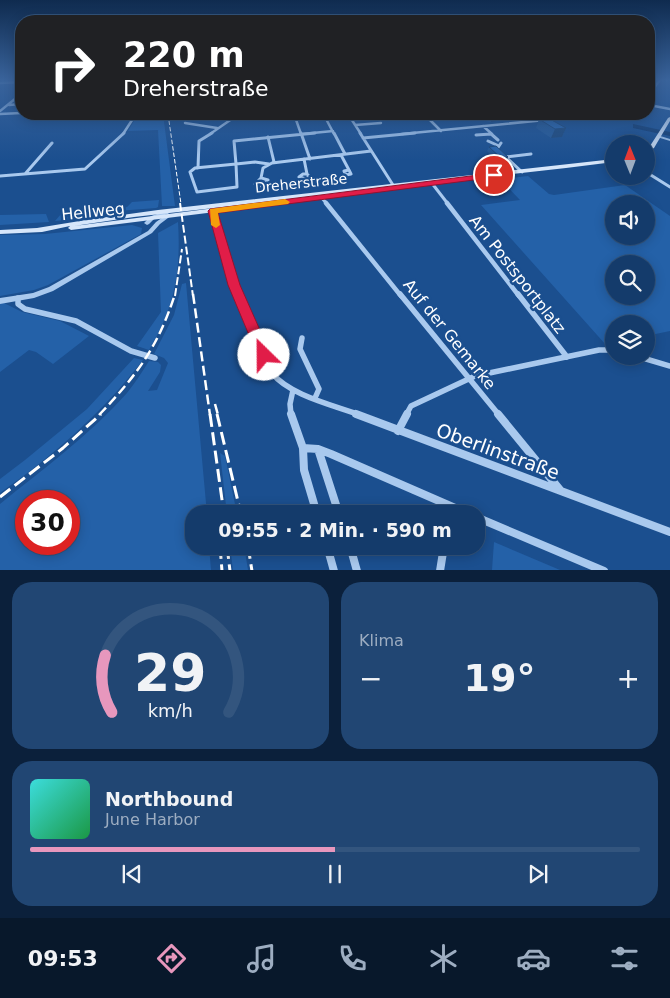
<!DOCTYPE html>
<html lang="de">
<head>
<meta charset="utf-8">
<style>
	body { margin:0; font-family:"DejaVu Sans",sans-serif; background:#214673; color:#f1f3f6; height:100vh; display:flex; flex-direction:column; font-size:19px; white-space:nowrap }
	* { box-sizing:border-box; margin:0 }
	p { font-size:16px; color:#9dadc1 }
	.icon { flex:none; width:28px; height:28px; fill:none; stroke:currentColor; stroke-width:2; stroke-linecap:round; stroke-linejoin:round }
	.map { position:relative; height:570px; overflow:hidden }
	.sheet { display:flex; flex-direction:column; gap:12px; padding:12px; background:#0b203b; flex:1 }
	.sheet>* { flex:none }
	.banner { position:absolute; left:15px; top:15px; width:640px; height:105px; border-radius:20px; box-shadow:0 2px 12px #0003,0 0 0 1px #33557e; background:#202124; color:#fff; overflow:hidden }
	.needle { width:32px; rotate:359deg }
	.buttons { position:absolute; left:605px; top:135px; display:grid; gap:10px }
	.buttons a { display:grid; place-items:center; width:50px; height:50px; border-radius:50%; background:#143b6b; box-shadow:0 2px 12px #0003,0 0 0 1px #33557e; font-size:25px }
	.speed { position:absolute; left:15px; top:490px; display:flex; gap:10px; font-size:25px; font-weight:700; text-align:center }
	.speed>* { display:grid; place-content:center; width:65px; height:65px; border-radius:50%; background:#143b6b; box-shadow:0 2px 12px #0003,0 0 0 1px #33557e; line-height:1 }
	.speed .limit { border:8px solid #d22; background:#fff; color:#111 }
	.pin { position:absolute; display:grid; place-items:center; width:42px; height:42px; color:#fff; margin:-21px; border:2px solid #fff; border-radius:50%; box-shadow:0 1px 5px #0007 }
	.me { position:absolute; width:55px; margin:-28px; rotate:337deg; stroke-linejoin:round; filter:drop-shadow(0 0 4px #0008) }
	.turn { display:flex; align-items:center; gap:18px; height:105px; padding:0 25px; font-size:22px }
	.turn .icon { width:65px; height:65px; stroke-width:2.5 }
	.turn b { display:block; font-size:35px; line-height:42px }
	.big { font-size:38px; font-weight:600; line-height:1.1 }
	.sheet .widget { flex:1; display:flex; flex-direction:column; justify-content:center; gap:8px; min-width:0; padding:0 18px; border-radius:20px; background:#214673 }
	.sheet .dial { align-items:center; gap:0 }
	.dial svg { height:130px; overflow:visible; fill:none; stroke:#33557e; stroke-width:7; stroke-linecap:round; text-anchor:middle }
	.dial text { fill:#f1f3f6; stroke:none }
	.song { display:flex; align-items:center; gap:15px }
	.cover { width:60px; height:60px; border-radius:8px; background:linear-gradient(135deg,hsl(180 70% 55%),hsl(140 70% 35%)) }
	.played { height:5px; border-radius:2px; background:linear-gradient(90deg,#e797bd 50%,#33557e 50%) }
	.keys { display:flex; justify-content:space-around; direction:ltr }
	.heat { display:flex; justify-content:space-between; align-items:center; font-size:28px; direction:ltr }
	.sheet .tiles { flex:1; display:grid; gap:12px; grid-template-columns:1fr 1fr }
	.widget:last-child { grid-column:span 2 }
	.trip { position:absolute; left:185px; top:505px; width:300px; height:50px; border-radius:20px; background:#143b6b; box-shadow:0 2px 12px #0003,0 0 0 1px #33557e; font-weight:600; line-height:50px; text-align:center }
	.dock { display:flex; height:80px; justify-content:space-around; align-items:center; background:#08182b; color:#9dadc1 }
	.dock .icon { width:35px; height:35px }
	.dock .current { color:#e797bd }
	.dock b { font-size:22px; color:#f1f3f6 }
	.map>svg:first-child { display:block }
</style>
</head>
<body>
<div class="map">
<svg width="670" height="571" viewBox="0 0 670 571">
	<rect width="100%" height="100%" fill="#1b4f8f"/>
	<path fill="#2461a8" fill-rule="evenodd" d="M138,114H163L175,206H162L158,130L128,131Z
		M528,176L549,194L554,195L625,185L670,216V331L646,336V324H614V343L606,345L481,205L520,200L500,179ZM614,204H646V236H614ZM614,264H646V296H614Z
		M159,200L158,207L156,208L117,211L76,219L55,221L61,214L127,207L132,202Z
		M46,214L49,222L0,225V215Z
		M178,222C181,271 175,307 149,350L137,346L161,312L158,233Z
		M132,225L142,228L141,234L48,285L34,290L0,296V235L45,234Z
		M186,283L207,514H194V546H209L211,570H0V504C44,468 90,435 127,393C135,383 142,372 149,361L158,362L161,365L160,372L148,391L157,390L168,363L164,358L154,354L174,315L182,284ZM26,501H69V544H26Z
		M0,303H4L22,312L60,321L89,336L53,364L36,352L29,350L0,372Z
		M134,358L143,360C102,413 54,455 0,493V479L25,460L87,409Z
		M220,453L225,456L237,514H227Z
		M494,542L560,570H492Z
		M230,546H244L248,570H233Z"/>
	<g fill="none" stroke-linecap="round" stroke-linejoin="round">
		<path fill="#123a6d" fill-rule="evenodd" d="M633,124L670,132V136L633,128Z"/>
		<path stroke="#a9c9ee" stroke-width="2.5" d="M0,83L21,82
			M649,94L660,80
			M9,105L21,104
			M649,105L670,109
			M0,111L21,94
			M0,114L21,113
			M294,114L301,134
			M348,114L361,134
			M424,114L441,131
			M325,117L334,134
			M185,123L217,128
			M355,125L381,123
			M483,126L492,134
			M123,134L136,114
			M210,134L239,114
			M302,134L333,131
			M402,134L545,120"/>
		<path stroke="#a9c9ee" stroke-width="3" d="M301,133L310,159
			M334,133L345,154
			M360,133L393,185
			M490,133L498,140
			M476,135L491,134
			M268,137L274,162
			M363,138L415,133
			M488,141L499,146
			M501,143L497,149L522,172
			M341,155L349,170
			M505,157L531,154
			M304,159L307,174
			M236,164L237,187L197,192L190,172L195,168Z
			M236,164L234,141L315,133
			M236,164L255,162L269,164
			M198,168L199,141L212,133
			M349,170L351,174L346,175L344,171Z
			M646,172L670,187
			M25,174L52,143
			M303,174H307L309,176L306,179L299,177Z
			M0,176L85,169L124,133
			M261,178L268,180L262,186L255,184Z
			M261,178L263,168L272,163L371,151
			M426,183L431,182L448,204
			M368,191L387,188
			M321,197L327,204"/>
		<path stroke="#a9c9ee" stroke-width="4.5" d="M326,203L401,296
			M447,203L519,296
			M213,211L239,296"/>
		<path stroke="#a9c9ee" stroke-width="5.5" d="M238,294L272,373C289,395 333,405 360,415
			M400,294L499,415
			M518,294L567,357
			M18,298V304L25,309L76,321L131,351L155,358
			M302,338L300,349L319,389L315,398
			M636,356L670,366
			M291,415L290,404L293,390
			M406,415L411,406L475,376L599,350H614"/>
		<path stroke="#a9c9ee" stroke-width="8" d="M291,414L303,448L318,449L331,454L469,514
			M356,414L670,532
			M498,414L561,491
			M398,431L407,414
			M303,448L304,470L317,514
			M318,449L339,514
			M476,517L604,571
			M327,546L334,571
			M350,546L357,571
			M440,571L444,546"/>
		<path fill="#a9c9ee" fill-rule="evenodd" d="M657,135L670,139V141L657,137Z
			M166,211L169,213L168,214L155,218L149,224L147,225L144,223L151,216Z
			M166,215L169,217L168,218L160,224L152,233L53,291L34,298L0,304V298L33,293L49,287L148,231L156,222Z"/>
		<path fill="#d6e6fa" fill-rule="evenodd" d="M670,117V121L654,148L646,152V149L650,146L668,118Z
			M614,159V162L566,168L134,217L74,226L223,207L226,209L223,211L71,230L68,228L70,226L42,232L0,234V230L37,228L86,220L158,210Z"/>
		<path stroke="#fff" stroke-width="1" stroke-dasharray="4.5 2" stroke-linecap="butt" d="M168,114L181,204"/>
		<path stroke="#fff" stroke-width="2" stroke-dasharray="8 3" stroke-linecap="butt" d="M180,203L193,296
			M175,296L182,249"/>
		<path stroke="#fff" stroke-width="2.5" stroke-dasharray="10 4.5" stroke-linecap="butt" d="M193,294L210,415
			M215,404L218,415
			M99,415C137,375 158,347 175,294"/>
		<path stroke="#fff" stroke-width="3" stroke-dasharray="13 5.5" stroke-linecap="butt" d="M210,414L224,514
			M217,414L241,514
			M0,497L63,448L101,414
			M220,546L222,571
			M227,546L230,571
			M248,546L252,571"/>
	</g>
	<path fill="#245895" d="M463,114H507L506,119L491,122L485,121L476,114L465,115Z
		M527,114H543L542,116L532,117Z
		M539,119L566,128L562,137L551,138L536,128Z
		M489,147L508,157L506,162L499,163L487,151Z"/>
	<path fill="#1d4779" d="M465,114H476L465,115Z
		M502,114H507L506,119L491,122L493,115Z
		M533,114H543L542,116L532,117Z
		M566,128L562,137L551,138L555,129Z"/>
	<path fill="#2a66ad" stroke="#1d4779" d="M486,114H502L493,115H487Z
		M548,118L566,128L555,129L539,119Z
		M496,146L508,157L501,158L489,147Z"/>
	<linearGradient id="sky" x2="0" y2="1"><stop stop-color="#0f2b4f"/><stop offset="0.5" stop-color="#39639b"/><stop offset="1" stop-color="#39639b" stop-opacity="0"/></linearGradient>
	<rect width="670" height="160" fill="url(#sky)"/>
	<path fill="#e11d48" stroke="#92132f" d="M494,173L499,175L497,177L218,213L240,285L271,355L269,359L264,361L259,359L228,285L208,211L210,209Z"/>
	<path fill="#f59e0b" d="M285,199L290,202L288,204L218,213L220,225L216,228L211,225L210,209Z"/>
	<g text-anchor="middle" stroke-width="5" stroke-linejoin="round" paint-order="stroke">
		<g font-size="14" fill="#fff" stroke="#1b4f8f">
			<text transform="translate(301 183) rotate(-6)" y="5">Dreherstraße</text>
		</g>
		<g font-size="16" fill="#fff" stroke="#1b4f8f">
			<text transform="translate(93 211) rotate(-6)" y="6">Hellweg</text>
			<text transform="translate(518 274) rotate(52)" y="6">Am Postsportplatz</text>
			<text transform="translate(450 334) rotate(51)" y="6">Auf der Gemarke</text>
		</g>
		<g font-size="19" fill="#fff" stroke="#1b4f8f">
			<text transform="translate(498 451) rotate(20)" y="7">Oberlinstraße</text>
		</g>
	</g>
</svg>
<div class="buttons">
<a><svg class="needle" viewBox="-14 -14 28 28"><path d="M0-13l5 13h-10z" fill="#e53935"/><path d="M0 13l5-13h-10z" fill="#9dadc1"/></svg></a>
<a><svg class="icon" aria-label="sound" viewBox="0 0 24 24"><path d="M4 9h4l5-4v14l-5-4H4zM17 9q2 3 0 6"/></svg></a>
<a><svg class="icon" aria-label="search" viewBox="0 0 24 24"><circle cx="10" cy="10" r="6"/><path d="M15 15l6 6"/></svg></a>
<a><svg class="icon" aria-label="layers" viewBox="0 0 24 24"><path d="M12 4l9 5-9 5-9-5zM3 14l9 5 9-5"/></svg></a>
</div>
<div class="speed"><div class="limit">30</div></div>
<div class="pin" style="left:494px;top:175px;background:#d93025"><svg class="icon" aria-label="arrive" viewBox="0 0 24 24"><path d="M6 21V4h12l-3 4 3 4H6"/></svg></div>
<svg class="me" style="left:264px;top:355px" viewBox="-20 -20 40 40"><circle r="19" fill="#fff"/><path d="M0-13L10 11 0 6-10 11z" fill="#e11d48"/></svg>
<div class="trip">09:55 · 2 Min. · 590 m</div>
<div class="banner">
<div class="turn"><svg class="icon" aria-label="right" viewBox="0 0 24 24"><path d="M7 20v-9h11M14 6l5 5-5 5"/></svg><div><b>220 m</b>Dreherstraße</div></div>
</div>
</div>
<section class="sheet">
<div class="tiles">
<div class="widget dial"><svg viewBox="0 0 100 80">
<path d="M14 69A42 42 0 1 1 86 69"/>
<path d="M14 69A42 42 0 0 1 10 34" stroke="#e797bd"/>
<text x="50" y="56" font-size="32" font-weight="700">29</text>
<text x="50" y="72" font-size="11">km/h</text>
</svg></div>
<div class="widget"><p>Klima</p>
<div class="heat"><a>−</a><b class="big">19°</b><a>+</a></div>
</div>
<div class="widget">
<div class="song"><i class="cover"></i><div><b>Northbound</b><p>June Harbor</p></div></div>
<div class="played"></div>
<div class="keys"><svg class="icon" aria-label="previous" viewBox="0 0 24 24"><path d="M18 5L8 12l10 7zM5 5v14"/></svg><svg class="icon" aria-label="pause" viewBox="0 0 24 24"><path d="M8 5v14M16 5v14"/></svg><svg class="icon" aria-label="next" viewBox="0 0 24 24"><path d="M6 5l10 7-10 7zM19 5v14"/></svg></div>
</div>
</div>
</section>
<nav class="dock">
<b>09:53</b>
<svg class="icon current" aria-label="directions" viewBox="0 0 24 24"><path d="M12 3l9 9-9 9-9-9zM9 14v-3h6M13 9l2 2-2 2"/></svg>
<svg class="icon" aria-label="music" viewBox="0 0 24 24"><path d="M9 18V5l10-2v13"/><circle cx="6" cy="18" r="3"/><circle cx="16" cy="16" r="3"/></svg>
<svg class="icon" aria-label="phone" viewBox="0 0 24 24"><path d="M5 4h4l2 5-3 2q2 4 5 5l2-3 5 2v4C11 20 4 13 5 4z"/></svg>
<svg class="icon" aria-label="climate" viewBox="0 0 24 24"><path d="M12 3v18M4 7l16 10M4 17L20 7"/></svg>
<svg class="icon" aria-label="car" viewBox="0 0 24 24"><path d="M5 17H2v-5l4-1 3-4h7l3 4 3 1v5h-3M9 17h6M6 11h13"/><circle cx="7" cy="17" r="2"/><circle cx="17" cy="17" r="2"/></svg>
<svg class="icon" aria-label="filters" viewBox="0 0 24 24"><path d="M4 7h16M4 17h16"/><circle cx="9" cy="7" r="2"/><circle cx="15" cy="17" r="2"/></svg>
</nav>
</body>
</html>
